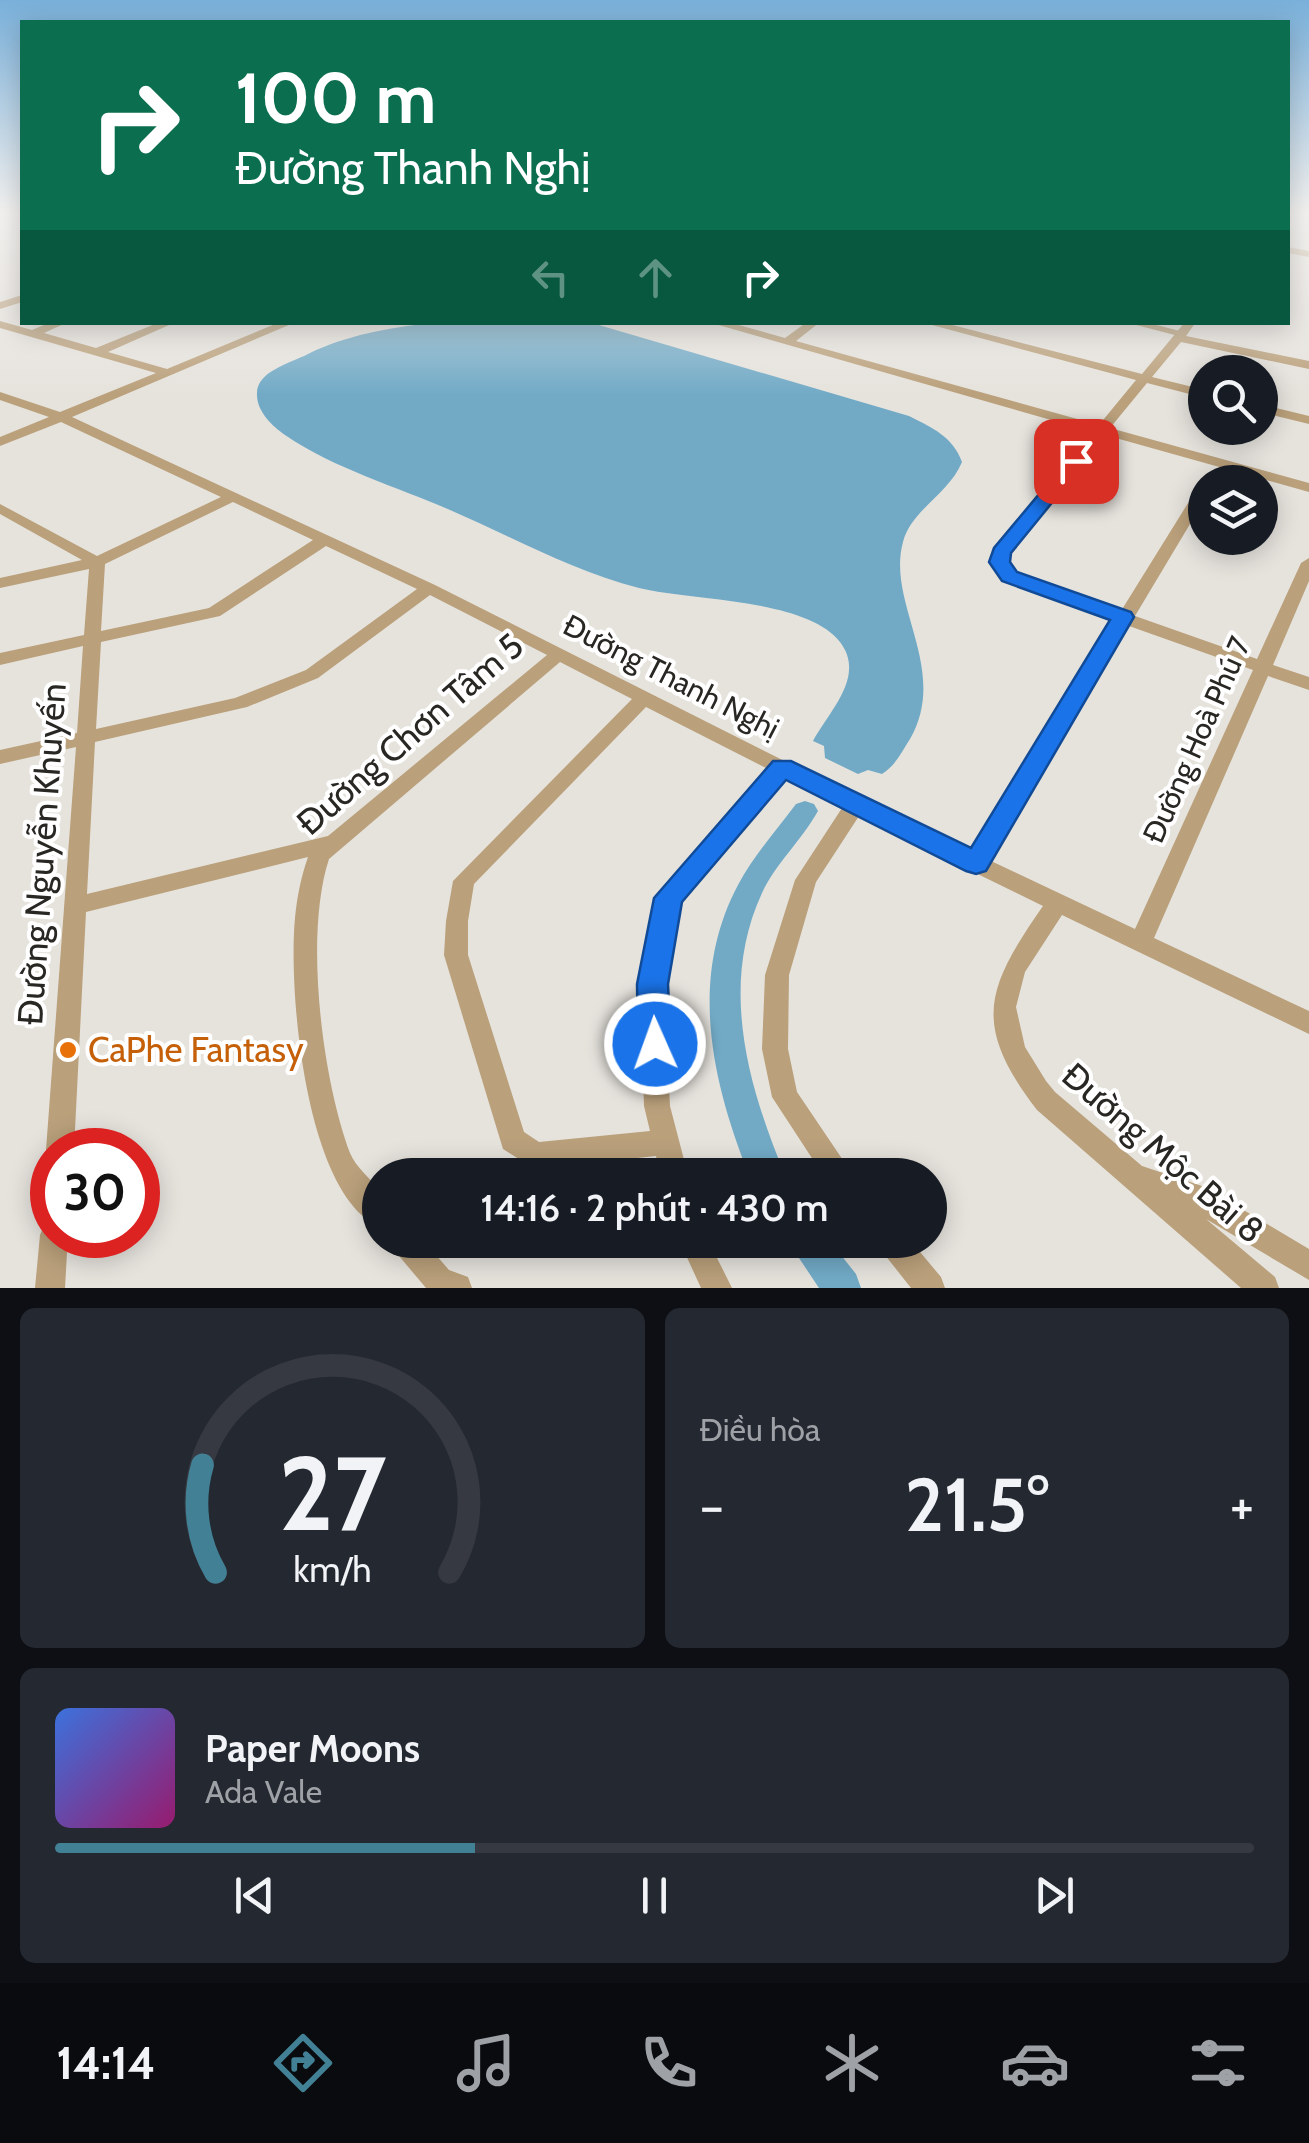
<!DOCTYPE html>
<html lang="vi">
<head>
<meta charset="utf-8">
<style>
	body { margin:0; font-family:Cabin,sans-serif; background:#242831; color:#f1f3f6; height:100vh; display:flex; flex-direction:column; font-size:38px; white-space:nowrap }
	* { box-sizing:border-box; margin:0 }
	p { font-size:32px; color:#9ea1a6 }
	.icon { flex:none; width:55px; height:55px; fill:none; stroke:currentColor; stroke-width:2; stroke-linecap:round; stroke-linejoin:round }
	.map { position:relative; height:1288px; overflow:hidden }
	.details { display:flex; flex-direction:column; gap:20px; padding:20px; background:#0d0f14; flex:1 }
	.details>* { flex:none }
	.banner { position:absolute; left:20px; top:20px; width:1270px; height:305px; border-radius:0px; box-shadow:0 5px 25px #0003; background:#0b6e4f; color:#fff; overflow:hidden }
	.fabs { position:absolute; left:1188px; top:355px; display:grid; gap:20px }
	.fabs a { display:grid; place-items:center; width:90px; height:90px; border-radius:50%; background:#171b24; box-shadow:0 5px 25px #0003; font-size:50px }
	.speed { position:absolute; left:30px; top:1128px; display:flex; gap:20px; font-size:50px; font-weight:700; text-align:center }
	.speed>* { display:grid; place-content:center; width:130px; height:130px; border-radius:50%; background:#171b24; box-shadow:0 5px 25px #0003; line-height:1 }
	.speed .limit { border:15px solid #d22; background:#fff; color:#111 }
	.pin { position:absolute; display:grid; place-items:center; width:85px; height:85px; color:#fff; margin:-42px; border-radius:20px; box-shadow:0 5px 15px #0006 }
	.me { position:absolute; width:110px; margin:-55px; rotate:358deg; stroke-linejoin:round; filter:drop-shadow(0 0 8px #0008) }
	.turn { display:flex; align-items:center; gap:35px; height:210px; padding:0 50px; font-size:45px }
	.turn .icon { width:130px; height:130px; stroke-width:2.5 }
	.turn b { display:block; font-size:70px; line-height:85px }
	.lanes { display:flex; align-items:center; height:95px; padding:0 50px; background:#0003; justify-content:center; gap:50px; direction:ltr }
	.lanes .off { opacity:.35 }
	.big { font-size:75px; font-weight:600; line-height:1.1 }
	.details .tile { flex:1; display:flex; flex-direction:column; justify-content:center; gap:15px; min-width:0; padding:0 35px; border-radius:15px; background:#242831 }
	.details .dial { align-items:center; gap:0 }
	.dial svg { height:260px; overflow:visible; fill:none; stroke:#363941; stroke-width:7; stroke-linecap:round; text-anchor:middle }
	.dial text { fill:#f1f3f6; stroke:none }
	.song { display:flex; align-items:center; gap:30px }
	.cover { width:120px; height:120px; border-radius:15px; background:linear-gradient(135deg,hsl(220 70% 55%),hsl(320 70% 35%)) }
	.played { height:10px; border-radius:5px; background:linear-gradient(90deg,#428195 35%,#363941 35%) }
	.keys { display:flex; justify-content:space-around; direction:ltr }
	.heat { display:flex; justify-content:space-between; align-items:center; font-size:55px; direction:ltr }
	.details .tiles { flex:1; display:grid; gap:20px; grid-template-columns:1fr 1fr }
	.tile:last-child { grid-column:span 2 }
	.trip { position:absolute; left:362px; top:1158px; width:585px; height:100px; border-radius:50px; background:#171b24; box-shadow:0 5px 25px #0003; font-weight:600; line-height:100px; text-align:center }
	.tabs { display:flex; height:160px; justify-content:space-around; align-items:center; background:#090b0e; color:#9ea1a6 }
	.tabs .icon { width:70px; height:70px }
	.tabs .selected { color:#428195 }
	.tabs b { font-size:45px; color:#f1f3f6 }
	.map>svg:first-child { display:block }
</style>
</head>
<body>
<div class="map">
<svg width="1309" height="1288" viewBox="0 0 1309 1288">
	<rect width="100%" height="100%" fill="#e6e3dd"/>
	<path fill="#72aac6" d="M431,323H592L909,416C933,428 953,437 962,462C949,494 911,510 903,542C886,604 950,669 910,739C901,753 896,765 882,774L868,770L858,774L825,758L824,746L813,741C830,710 866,676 840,642C806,598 691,601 639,588C572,571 513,537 450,510C395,486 335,469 285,435C272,426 256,411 257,393C257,371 291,363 308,354C346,335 389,328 431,323Z"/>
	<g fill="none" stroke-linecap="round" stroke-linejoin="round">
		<path fill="#72aac6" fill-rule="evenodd" d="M805,801L814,804L818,811C802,840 776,863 762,893C719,986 748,1086 785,1175H749C712,1082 688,979 738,885C753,856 776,831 796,804Z
			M787,1240H829L856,1274L861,1288H819Z"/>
		<path stroke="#baa07b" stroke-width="5" d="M1135,322L1181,334"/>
		<path fill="#baa07b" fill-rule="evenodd" d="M1288,247L1309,251V257L1288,253Z
			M22,295V302L0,309V302Z
			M0,321L32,330L51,322H68L44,333L96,348L160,322H176L108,352L167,369L280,322H296L72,417L435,585L862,800L972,851L1115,620L1004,580L991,563L995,549L1093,432L708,322H728L785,338L807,322H820L796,341L1099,425L1136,380L921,322H941L1142,374L1185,322H1196L1186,336L1309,361V369L1181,342L1152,377L1205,390V398L1147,383L1110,428L1309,483V492L1105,435L1009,553L1007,563L1016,574L1121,611L1198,487L1205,483V499L1135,616L1257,659L1301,563L1309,558V581L1273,665L1309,677V690L1268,676L1154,938L1309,1011V1034L1062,915L1025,972L1016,1007L1025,1047L1046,1081L1055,1092L1142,1166L1205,1187L1309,1249V1280L1206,1219L1275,1277L1279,1288H1241L1037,1110C971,1024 986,988 1043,906L859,816L816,882L789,975L788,1049L797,1092L853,1175H823L772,1097L762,1049L765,975L795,880L842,808L784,778L679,901L664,984L670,1106L688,1175H660L656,1156L535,1169L503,1149L444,955L446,921L453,881L632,699L560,662L329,859C304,935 322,1078 350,1153C356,1168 370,1177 378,1190C383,1199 380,1216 380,1227C305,1196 288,989 295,918C297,897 301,877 308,857L86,912L74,1150H52V1160L50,1159L46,1150L76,747L0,764V750L77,733L83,646L0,665V653L84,635L89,569L0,588V578L82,560L0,514V504L97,556L221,497L61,422L0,446V437L49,417L0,400V392L60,412L156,373L0,328ZM233,502L313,540L209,608L101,631L105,564ZM326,546L417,589L306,670L235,698L96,729L101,642L220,616ZM430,595L547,655L328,836L87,894L95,742L247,707L318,678ZM1129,626L1253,670L1135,929L989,860ZM646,707L768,769L657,898L640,984L644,1106L650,1131L539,1142L524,1132L468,955V921L474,884Z
			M1260,404L1309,416V424L1260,412Z
			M52,1221V1235H68L65,1288H35L40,1235L44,1225Z
			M390,1240H423L449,1270L468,1277L472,1288H426L394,1250Z
			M679,1240H708L732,1288H701Z
			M877,1240H910L941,1277L945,1288H911L881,1250Z"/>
	</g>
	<linearGradient id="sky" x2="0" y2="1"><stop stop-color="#79b0da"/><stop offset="0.54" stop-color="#f4f2f0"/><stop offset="1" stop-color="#f4f2f0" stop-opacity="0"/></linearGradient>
	<rect width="1309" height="395" fill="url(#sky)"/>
	<path fill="#1a73e8" stroke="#114b97" stroke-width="2.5" d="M1076,456L1086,461L1011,553L1010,562L1017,572L1131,612L1134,617L986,871L976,874L966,871L786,780L682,902L668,984L671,1044L666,1055L655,1059L643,1055L638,1044L637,984L654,898L773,761H791L971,848L1110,620L1002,581L989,562L994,548L1070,457Z"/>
	<circle fill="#e8710a" stroke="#fff" stroke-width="4" cx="68" cy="1050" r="10"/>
	<g text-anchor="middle" stroke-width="8" stroke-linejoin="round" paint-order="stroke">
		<g font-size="30" fill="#282724" stroke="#fff">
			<text transform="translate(671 677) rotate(27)" y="10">Đường Thanh Nghị</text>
			<text transform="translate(1197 740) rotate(-66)" y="10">Đường Hoà Phú 7</text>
		</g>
		<g font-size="35" fill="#282724" stroke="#fff">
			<text transform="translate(410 734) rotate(-41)" y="12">Đường Chơn Tâm 5</text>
			<text transform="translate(42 854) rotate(-86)" y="12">Đường Nguyễn Khuyến</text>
			<text transform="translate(1163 1153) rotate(41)" y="12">Đường Mộc Bài 8</text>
		</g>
		<g font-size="35" fill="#c56008" stroke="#fff" text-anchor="start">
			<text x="88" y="1062">CaPhe Fantasy</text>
		</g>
	</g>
</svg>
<div class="fabs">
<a><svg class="icon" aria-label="search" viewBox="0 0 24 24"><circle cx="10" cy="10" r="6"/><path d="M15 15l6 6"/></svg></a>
<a><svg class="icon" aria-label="layers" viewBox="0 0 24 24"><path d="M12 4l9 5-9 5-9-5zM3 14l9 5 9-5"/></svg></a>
</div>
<div class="speed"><div class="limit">30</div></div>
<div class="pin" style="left:1076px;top:461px;background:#d93025"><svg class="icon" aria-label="arrive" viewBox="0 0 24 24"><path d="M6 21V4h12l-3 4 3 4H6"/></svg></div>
<svg class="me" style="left:655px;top:1044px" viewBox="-20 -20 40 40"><circle r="17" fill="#1a73e8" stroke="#fff" stroke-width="3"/><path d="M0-11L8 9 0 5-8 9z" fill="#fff"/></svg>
<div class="trip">14:16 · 2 phút · 430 m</div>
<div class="banner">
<div class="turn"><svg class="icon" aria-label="right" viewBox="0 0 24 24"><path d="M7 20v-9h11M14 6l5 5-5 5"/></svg><div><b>100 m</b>Đường Thanh Nghị</div></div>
<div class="lanes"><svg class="icon off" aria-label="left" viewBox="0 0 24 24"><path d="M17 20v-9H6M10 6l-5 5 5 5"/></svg><svg class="icon off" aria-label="ahead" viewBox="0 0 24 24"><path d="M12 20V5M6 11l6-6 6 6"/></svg><svg class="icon" aria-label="right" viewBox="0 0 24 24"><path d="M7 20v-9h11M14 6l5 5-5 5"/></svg></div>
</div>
</div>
<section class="details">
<div class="tiles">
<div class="tile dial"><svg viewBox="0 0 100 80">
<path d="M14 69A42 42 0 1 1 86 69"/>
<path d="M14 69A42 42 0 0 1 10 36" stroke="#428195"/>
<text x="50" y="56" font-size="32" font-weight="700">27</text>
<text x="50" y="72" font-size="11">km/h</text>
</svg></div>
<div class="tile"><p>Điều hòa</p>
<div class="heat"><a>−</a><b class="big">21.5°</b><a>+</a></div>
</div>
<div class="tile">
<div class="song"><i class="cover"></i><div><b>Paper Moons</b><p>Ada Vale</p></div></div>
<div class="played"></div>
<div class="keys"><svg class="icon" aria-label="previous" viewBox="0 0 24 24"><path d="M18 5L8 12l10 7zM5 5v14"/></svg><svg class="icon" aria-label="pause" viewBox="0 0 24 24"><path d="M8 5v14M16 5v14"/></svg><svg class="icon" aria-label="next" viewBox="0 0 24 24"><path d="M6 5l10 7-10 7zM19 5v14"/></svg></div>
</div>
</div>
</section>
<nav class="tabs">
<b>14:14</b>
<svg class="icon selected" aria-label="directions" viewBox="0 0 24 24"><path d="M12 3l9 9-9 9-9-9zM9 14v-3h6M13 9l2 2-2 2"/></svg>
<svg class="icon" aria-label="music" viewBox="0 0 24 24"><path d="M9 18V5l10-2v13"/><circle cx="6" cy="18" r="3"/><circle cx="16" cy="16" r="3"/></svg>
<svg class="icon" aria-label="phone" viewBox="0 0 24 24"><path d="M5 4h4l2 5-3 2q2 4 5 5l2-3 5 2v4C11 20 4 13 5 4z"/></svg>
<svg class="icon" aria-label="climate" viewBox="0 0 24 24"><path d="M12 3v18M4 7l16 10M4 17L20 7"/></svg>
<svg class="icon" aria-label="car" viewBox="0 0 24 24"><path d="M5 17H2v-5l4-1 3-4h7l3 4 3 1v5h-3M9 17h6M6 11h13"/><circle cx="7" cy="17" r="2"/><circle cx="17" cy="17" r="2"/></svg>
<svg class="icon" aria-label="filters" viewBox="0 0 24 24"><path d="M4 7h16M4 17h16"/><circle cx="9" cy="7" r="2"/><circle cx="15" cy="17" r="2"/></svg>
</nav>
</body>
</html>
